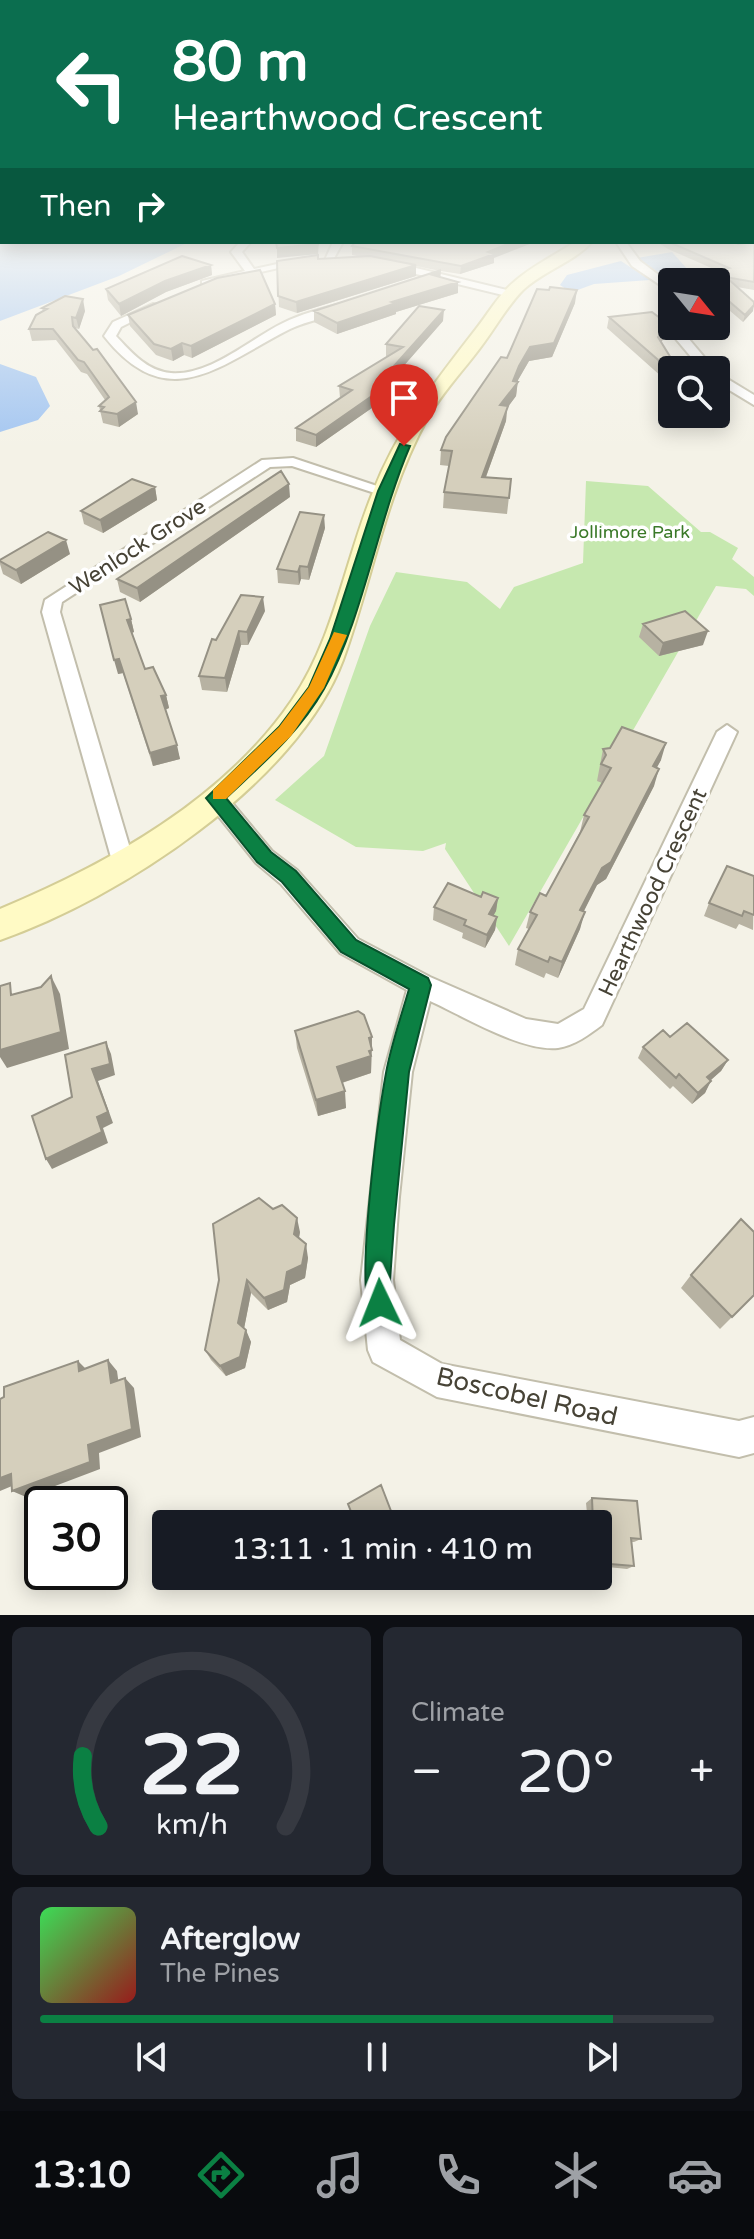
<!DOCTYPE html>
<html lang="en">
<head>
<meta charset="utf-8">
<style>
	body { margin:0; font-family:"Varela Round",sans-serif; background:#242831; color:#f1f3f6; height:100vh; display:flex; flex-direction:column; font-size:30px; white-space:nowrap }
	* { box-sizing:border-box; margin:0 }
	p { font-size:26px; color:#9ea1a6 }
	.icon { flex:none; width:44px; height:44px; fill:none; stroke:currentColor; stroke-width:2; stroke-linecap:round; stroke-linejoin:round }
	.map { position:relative; height:1615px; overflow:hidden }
	.side { display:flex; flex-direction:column; gap:12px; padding:12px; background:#0d0f14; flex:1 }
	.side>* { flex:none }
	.hud { position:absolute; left:0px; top:0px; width:754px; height:244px; box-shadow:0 4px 20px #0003; background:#0b6e4f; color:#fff; overflow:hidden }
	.needle { width:52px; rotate:120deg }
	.fabs { position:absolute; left:658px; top:268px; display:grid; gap:16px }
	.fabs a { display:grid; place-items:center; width:72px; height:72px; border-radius:8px; background:#171b24; box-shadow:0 4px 20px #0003; font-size:40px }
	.speed { position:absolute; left:24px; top:1486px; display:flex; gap:16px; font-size:40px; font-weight:700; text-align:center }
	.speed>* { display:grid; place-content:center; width:104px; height:104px; border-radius:50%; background:#171b24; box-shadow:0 4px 20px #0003; line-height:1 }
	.speed .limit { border:4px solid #111; border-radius:12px; background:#fff; color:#111 }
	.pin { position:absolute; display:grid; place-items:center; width:68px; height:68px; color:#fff; margin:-82px -34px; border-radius:50% 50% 50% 0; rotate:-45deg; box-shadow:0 0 8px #0007 }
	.pin .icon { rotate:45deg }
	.me { position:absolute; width:88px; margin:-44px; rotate:358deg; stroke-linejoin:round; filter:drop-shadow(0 0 6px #0008) }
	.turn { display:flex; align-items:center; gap:28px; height:168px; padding:0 40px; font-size:36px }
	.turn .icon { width:104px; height:104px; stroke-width:2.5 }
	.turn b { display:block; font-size:56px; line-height:68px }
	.then { display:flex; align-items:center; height:76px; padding:0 40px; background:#0003; gap:16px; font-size:30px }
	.big { font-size:60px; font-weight:600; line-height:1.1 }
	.side .widget { flex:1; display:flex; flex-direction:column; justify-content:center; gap:12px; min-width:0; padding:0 28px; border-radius:12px; background:#242831 }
	.side .dial { align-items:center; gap:0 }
	.dial svg { height:208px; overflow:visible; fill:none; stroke:#363941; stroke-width:7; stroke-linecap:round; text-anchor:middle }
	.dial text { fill:#f1f3f6; stroke:none }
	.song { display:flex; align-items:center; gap:24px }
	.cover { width:96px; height:96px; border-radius:12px; background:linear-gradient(135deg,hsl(130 70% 55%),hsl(0 70% 35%)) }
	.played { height:8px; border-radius:4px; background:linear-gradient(90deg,#0b8043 85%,#363941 85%) }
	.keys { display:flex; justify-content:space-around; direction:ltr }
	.heat { display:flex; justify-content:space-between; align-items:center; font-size:44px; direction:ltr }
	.side .tiles { flex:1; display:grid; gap:12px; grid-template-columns:1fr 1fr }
	.widget:last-child { grid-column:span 2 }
	.trip { position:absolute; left:152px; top:1510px; width:460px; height:80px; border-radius:8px; background:#171b24; box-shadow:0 4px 20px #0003; font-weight:600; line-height:80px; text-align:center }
	.tabs { display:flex; height:128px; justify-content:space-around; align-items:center; background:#090b0e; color:#9ea1a6 }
	.tabs .icon { width:56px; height:56px }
	.tabs .on { color:#0b8043 }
	.tabs b { font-size:36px; color:#f1f3f6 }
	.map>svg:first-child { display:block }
</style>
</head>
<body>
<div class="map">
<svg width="754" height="1615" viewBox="0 0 754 1615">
	<rect width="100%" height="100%" fill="#f4f2e7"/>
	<path fill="#c6e8af" d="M586,481L648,486L701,532H710L738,548L732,559L754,577V596L746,589L716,586L509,946L445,849L446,843L423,851L356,847L275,800L324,756L370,626L396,572L467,582L500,609L514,587L583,563Z"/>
	<path fill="#a2c5f1" d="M0,224L2,242H189L119,276L0,321Z
		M672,252L689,271L688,275L661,274L637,258Z
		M621,261L650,280L594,284L564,295L566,289L560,285L567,275Z
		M0,364L36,377L50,406L38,420L0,432Z"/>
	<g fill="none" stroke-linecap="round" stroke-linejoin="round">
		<g stroke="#c2beac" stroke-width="4">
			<path id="street" d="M752,224H754V228L752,227Z
				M240,242H251L242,252L254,269L305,258L310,261L202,285V281L245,271L231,252Z
				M333,242H343L333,260H325Z
				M616,242H626L640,261L672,285V293L632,266Z
				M387,261L515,292L517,294L511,297L383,266Z
				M153,304L163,306L121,327L116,336C131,352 147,371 171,373C210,376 250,339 283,323C301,314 321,309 341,304L347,307C332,318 308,320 290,329C219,365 168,417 104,336L113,322Z
				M677,326H689L688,338L715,370H702L676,339Z
				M716,372L754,395V405L716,382Z
				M293,458L392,491L384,496L292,466L270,467L62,602L60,612L134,862L130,868H114L42,612L45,600L262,460Z
				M727,725L737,732L602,1025C590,1034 574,1046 558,1048C522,1052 463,1016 430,1001L412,1072L399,1197L393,1280L400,1340L442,1364L739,1421L754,1417V1453L739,1457L437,1397L373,1362L368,1350L361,1280L384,1072L407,990L340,953L281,884L256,863L204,798L215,790L223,792L272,851L297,870L358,939L430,977L526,1019L558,1024L584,1009L717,732Z"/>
		</g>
		<g stroke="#d4cd96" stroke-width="4">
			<path id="secondary" d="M575,242H592C574,262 543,271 523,290C507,306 494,330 480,348C462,372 440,395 426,421C385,496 372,581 343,660C297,783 119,899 0,940V909C108,864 225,799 292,700C334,639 345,560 373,492C398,428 435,382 476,329C488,314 499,294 514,282C532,266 555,255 575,242Z"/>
		</g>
		<use href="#street" fill="#fff" fill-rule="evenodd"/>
		<use href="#secondary" fill="#fffac5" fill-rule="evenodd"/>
	</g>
	<path fill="#b7b2a2" d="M657,242H736L738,244L754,242V290L737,287L753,311L743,322L716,299V282H697L699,275L716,270L668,249Z
		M352,246L494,258V263L460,274L441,271L440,277L458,282V293L396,312V314L337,334L314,322V311L440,271L416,266V276L297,313L279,307L277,261L362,257L352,255Z
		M211,265L212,275L166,292L121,316L108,300L106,289Z
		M549,290L575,303L552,357L529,361L518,380L516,396L507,408L506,421L486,477L511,479L507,514L443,508L444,492L449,466L440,465L441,450L507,358Z
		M275,304L276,315L192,358L184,355L173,361L156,355L130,326L128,315Z
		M42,308L85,311L79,329L75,328L138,414L119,427L103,423L99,406L105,400L87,374L81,372L56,340L32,341L29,329L43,311Z
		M609,317L666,336L661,342L674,363L672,370V386L607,328Z
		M443,321L379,394V403L316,447L296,441V428L340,398L339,386L388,356H386V344Z
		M155,487L157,500L103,533L84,524L81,511Z
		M290,497L140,602L120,592L117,579Z
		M325,528L309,580L301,579L299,585L278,583L277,569Z
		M70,554L21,584L3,574L0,564V560Z
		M265,611L248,645H241L227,692L202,690L199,676L216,640Z
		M131,619L134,632L132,633L145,669L166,695L169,708L165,710L180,759L153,766L123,673L118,674Z
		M643,624L703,645L659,656L639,637Z
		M603,749L661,760L656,768L654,786L631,831L606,879L597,885L583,912L580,929L558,978L546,973L544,978L515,965L518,949L529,929L526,928L530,912L546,896L580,832L584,815L602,783L597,781Z
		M754,876L753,930L739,924L736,929L704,916L709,903Z
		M481,897L498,898L496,911L493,916L497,917L495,930L485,948L462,938L463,933L433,920L434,907Z
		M295,1031L372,1037L371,1073L342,1083L346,1108L318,1116L297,1048Z
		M670,1037L728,1060L721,1071L710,1080L705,1093L692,1104L673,1086L670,1089L638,1058L643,1047Z
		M300,1232L299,1238L308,1258L305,1278L290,1285L287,1302L268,1310L251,1293L244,1328L251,1342L245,1368L226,1376L211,1360L205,1350L219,1280Z
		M691,1275L754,1295L720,1329L681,1288Z
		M592,1498L641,1539L634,1542H631L634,1566L627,1569L598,1566V1524H588L586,1503Z"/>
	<path fill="#959184" d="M319,242L318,254L277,258V248Z
		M513,242H535L494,258V263L460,274L461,266L488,252Z
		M211,265L212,275L166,292L121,316L119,304L165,281Z
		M416,265V276L297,313L296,302Z
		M441,270L440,281L429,274Z
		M458,282V293L396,312V314L337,334V323L392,302Z
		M577,290L575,303L552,357L529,361L518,380L516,396L507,408L506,421L480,493L482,477L500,405L519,366L530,347Z
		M83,299L85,311L79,329L76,318Z
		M275,304L276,315L192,358L191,346Z
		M754,305L753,311L743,322L745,315Z
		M444,310L443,321L379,394V403L316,447V435L376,386Z
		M669,325L666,336L656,348L658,337Z
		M182,343L184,355L173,361L171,349Z
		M136,402L138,414L119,427L117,414Z
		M289,484L290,497L140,602L137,588Z
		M155,487L157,500L103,533L100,520Z
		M324,515L325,528L309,580L308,567Z
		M66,540L70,554L21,584L16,570Z
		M300,566L301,579L299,585L298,572Z
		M263,597L265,611L248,645L247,632Z
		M131,619L134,632L131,633L127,620Z
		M239,631L241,645L227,692L225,678Z
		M708,631L703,645L659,656L663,643Z
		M119,659L123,673L118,674L114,660Z
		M166,695L169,708L164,710L161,696Z
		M666,743L661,760L648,784L653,766Z
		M177,745L180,759L153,766L150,753Z
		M659,769L654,786L606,879L597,885L576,927L580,910L602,868Z
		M498,898L496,911L487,927L489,914Z
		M585,912L580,929L558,978L562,962Z
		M497,917L495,930L485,948L487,935Z
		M51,976L60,994L69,1049L7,1068L0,1057V1050Z
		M372,1037L371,1073L338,1084L337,1067L369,1038Z
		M106,1042L111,1054L115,1075L98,1081L113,1123L103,1128L108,1143L52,1169L46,1159L97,1117L92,1069Z
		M728,1060L721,1071L701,1089L707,1077Z
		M711,1081L705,1093L692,1104L698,1093Z
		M345,1091L346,1108L318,1116L316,1100Z
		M297,1218L300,1232L297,1247L294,1234Z
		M306,1244L308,1258L305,1278L290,1285L287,1302L268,1310L264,1298L287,1272Z
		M247,1280L251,1293L243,1334L238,1323Z
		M246,1330L251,1342L245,1368L226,1376L220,1366Z
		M108,1360L117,1371L120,1393L111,1383Z
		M78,1361L88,1371H79Z
		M125,1378L134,1388L141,1437L99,1453L100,1469L26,1497L12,1491L88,1445Z
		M11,1474L24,1481L0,1491V1478Z"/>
	<path fill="#d5cfbc" stroke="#959184" stroke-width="2" d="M276,242H318V244L277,248Z
		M355,242H513L488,252L494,254L461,266L352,246Z
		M669,242H736L738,244L754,242V282L726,277L754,302V305L745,315L716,290V282H707L699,275L729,268Z
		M318,255V259L370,256L416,265L296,302L278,296L277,261Z
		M182,256L211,265L165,281L119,304L106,289Z
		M260,270L275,304L191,346L182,343L171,349L154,344L128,315L217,278Z
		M441,270L429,274L458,282L392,302L396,303L337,323L314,311Z
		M550,287L577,290L554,343L530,347L519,366L513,381L518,382L500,405L508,406L482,477L511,479L509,498L444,492L452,451L441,450L446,437L501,357L507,358L537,289L549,290Z
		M65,296L83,299L76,318L72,317L73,326L93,350L97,349L136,402L117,414L100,411L104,407L99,406L109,397L84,362L78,360L53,329H29L36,315L47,309L42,308Z
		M419,306L444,310L376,386L379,391L316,435L296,428L352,390L339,386L403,347L386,344Z
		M652,312L669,325L658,337L674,363L684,361L696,370H672V372L609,317Z
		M281,471L289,484L137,588L117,579Z
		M132,479L155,487L100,520L81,511Z
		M300,512L324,515L308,567L300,566L298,572L277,569Z
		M48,532L66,540L16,570L0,561V560Z
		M241,595L263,597L247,632L239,631L225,678L199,676L212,639L216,640Z
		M125,599L131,619L127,620L145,669L153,667L166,695L161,696L177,745L150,753L119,659L114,660L100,605Z
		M685,611L708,631L663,643L643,624Z
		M622,727L666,743L653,766L659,769L611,862L602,868L580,910L585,912L562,962L550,957L548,962L518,949L537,915L530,912L540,893L546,896L589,817L584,815L611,768L601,764L606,755L603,749L610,748Z
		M727,866L754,876V915L744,911L742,916L709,903Z
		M448,883L481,897L483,892L498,898L489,914L497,917L487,935L464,925L466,920L434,907Z
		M51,976L61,1032L0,1050V986L10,983L11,995L41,987Z
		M358,1011L364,1015L372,1037L369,1038L372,1050L369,1051L371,1056L337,1067L345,1091L316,1100L295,1031Z
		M687,1023L728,1060L707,1077L711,1081L698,1093L679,1074L676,1078L643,1047L663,1030L670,1037Z
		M106,1042L110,1064L92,1069L108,1112L97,1117L102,1132L46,1159L32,1116L72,1097L65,1055Z
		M259,1198L273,1209L282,1205L297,1218L294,1234L306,1244L302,1265L287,1272L284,1290L264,1298L247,1280L238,1323L246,1330L240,1357L220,1366L205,1350L219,1280L213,1224Z
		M741,1219L754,1232V1295L732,1317L691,1275Z
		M108,1360L111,1383L125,1378L132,1429L88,1445L90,1462L12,1491L11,1474L0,1478V1399L4,1397V1387L78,1361L79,1371Z
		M381,1485L396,1524H356L348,1504Z
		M592,1498L637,1501L641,1539L631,1538L634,1566L598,1563V1524H593Z"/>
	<linearGradient id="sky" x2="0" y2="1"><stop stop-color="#8cbbec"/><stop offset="0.5" stop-color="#faf9f4"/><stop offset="1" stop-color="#faf9f4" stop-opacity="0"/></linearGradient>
	<rect width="754" height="451" fill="url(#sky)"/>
	<path fill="#0b8043" stroke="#07532c" stroke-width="2" d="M400,444L410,446C377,523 363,619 324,689C300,732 261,765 226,798L271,852L296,871L356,940L428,978L431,985L409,1072L394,1225L390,1280L393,1303L389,1313L380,1317L370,1313C356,1278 378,1117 386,1073C391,1045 401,1017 409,989L341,952L282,882L257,862L206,798L279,727L309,687L330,639L378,491Z"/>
	<path fill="#f59e0b" d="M334,632L347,635L324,688L291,736L226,799H213V790L279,727L309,687Z"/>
	<g text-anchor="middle" stroke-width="7" stroke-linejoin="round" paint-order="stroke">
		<g font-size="18" fill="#3a7928" stroke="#fff">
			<text x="630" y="538">Jollimore Park</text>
		</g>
		<g font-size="22" fill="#474336" stroke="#fff">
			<text transform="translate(137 546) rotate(-33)" y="8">Wenlock Grove</text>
			<text transform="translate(652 892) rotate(-65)" y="8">Hearthwood Crescent</text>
		</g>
		<g font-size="26" fill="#474336" stroke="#fff">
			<text transform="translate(527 1396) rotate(13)" y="9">Boscobel Road</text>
		</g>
	</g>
</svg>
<div class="fabs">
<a><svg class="needle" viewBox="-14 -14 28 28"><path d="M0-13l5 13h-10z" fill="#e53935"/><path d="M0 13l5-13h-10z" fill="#9ea1a6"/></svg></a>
<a><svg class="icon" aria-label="search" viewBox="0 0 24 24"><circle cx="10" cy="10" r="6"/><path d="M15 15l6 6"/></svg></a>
</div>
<div class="speed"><div class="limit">30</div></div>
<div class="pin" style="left:404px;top:446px;background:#d93025"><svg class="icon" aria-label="arrive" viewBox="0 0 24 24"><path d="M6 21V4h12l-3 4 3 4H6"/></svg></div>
<svg class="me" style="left:380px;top:1303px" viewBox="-20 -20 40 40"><path d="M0-17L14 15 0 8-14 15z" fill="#0b8043" stroke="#fff" stroke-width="4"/></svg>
<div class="trip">13:11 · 1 min · 410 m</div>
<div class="hud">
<div class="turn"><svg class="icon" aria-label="left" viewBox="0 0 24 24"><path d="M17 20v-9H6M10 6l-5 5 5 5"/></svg><div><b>80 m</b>Hearthwood Crescent</div></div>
<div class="then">Then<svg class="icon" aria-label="right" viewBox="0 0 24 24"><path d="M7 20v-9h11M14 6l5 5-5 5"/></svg></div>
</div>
</div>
<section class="side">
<div class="tiles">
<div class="widget dial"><svg viewBox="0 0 100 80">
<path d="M14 69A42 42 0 1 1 86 69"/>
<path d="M14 69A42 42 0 0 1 8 42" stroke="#0b8043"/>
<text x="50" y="56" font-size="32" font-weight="700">22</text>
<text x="50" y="72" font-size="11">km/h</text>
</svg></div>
<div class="widget"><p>Climate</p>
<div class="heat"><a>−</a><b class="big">20°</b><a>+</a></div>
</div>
<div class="widget">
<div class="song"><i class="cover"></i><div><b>Afterglow</b><p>The Pines</p></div></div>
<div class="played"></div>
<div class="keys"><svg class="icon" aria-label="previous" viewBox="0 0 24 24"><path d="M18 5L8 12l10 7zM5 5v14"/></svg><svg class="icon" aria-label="pause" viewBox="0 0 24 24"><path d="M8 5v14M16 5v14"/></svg><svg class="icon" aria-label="next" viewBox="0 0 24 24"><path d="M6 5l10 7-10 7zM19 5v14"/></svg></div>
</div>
</div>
</section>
<nav class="tabs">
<b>13:10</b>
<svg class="icon on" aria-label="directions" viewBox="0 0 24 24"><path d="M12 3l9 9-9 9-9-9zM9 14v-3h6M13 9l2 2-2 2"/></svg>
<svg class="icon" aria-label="music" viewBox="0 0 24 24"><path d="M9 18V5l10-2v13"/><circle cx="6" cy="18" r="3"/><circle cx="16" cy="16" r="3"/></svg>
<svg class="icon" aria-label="phone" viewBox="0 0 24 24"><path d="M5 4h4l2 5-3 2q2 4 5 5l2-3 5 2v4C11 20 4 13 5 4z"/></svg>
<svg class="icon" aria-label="climate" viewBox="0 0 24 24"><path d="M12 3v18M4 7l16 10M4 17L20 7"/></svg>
<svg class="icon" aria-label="car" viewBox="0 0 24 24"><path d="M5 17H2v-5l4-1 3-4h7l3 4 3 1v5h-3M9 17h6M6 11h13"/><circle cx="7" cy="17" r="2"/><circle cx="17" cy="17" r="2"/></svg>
</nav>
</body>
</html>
